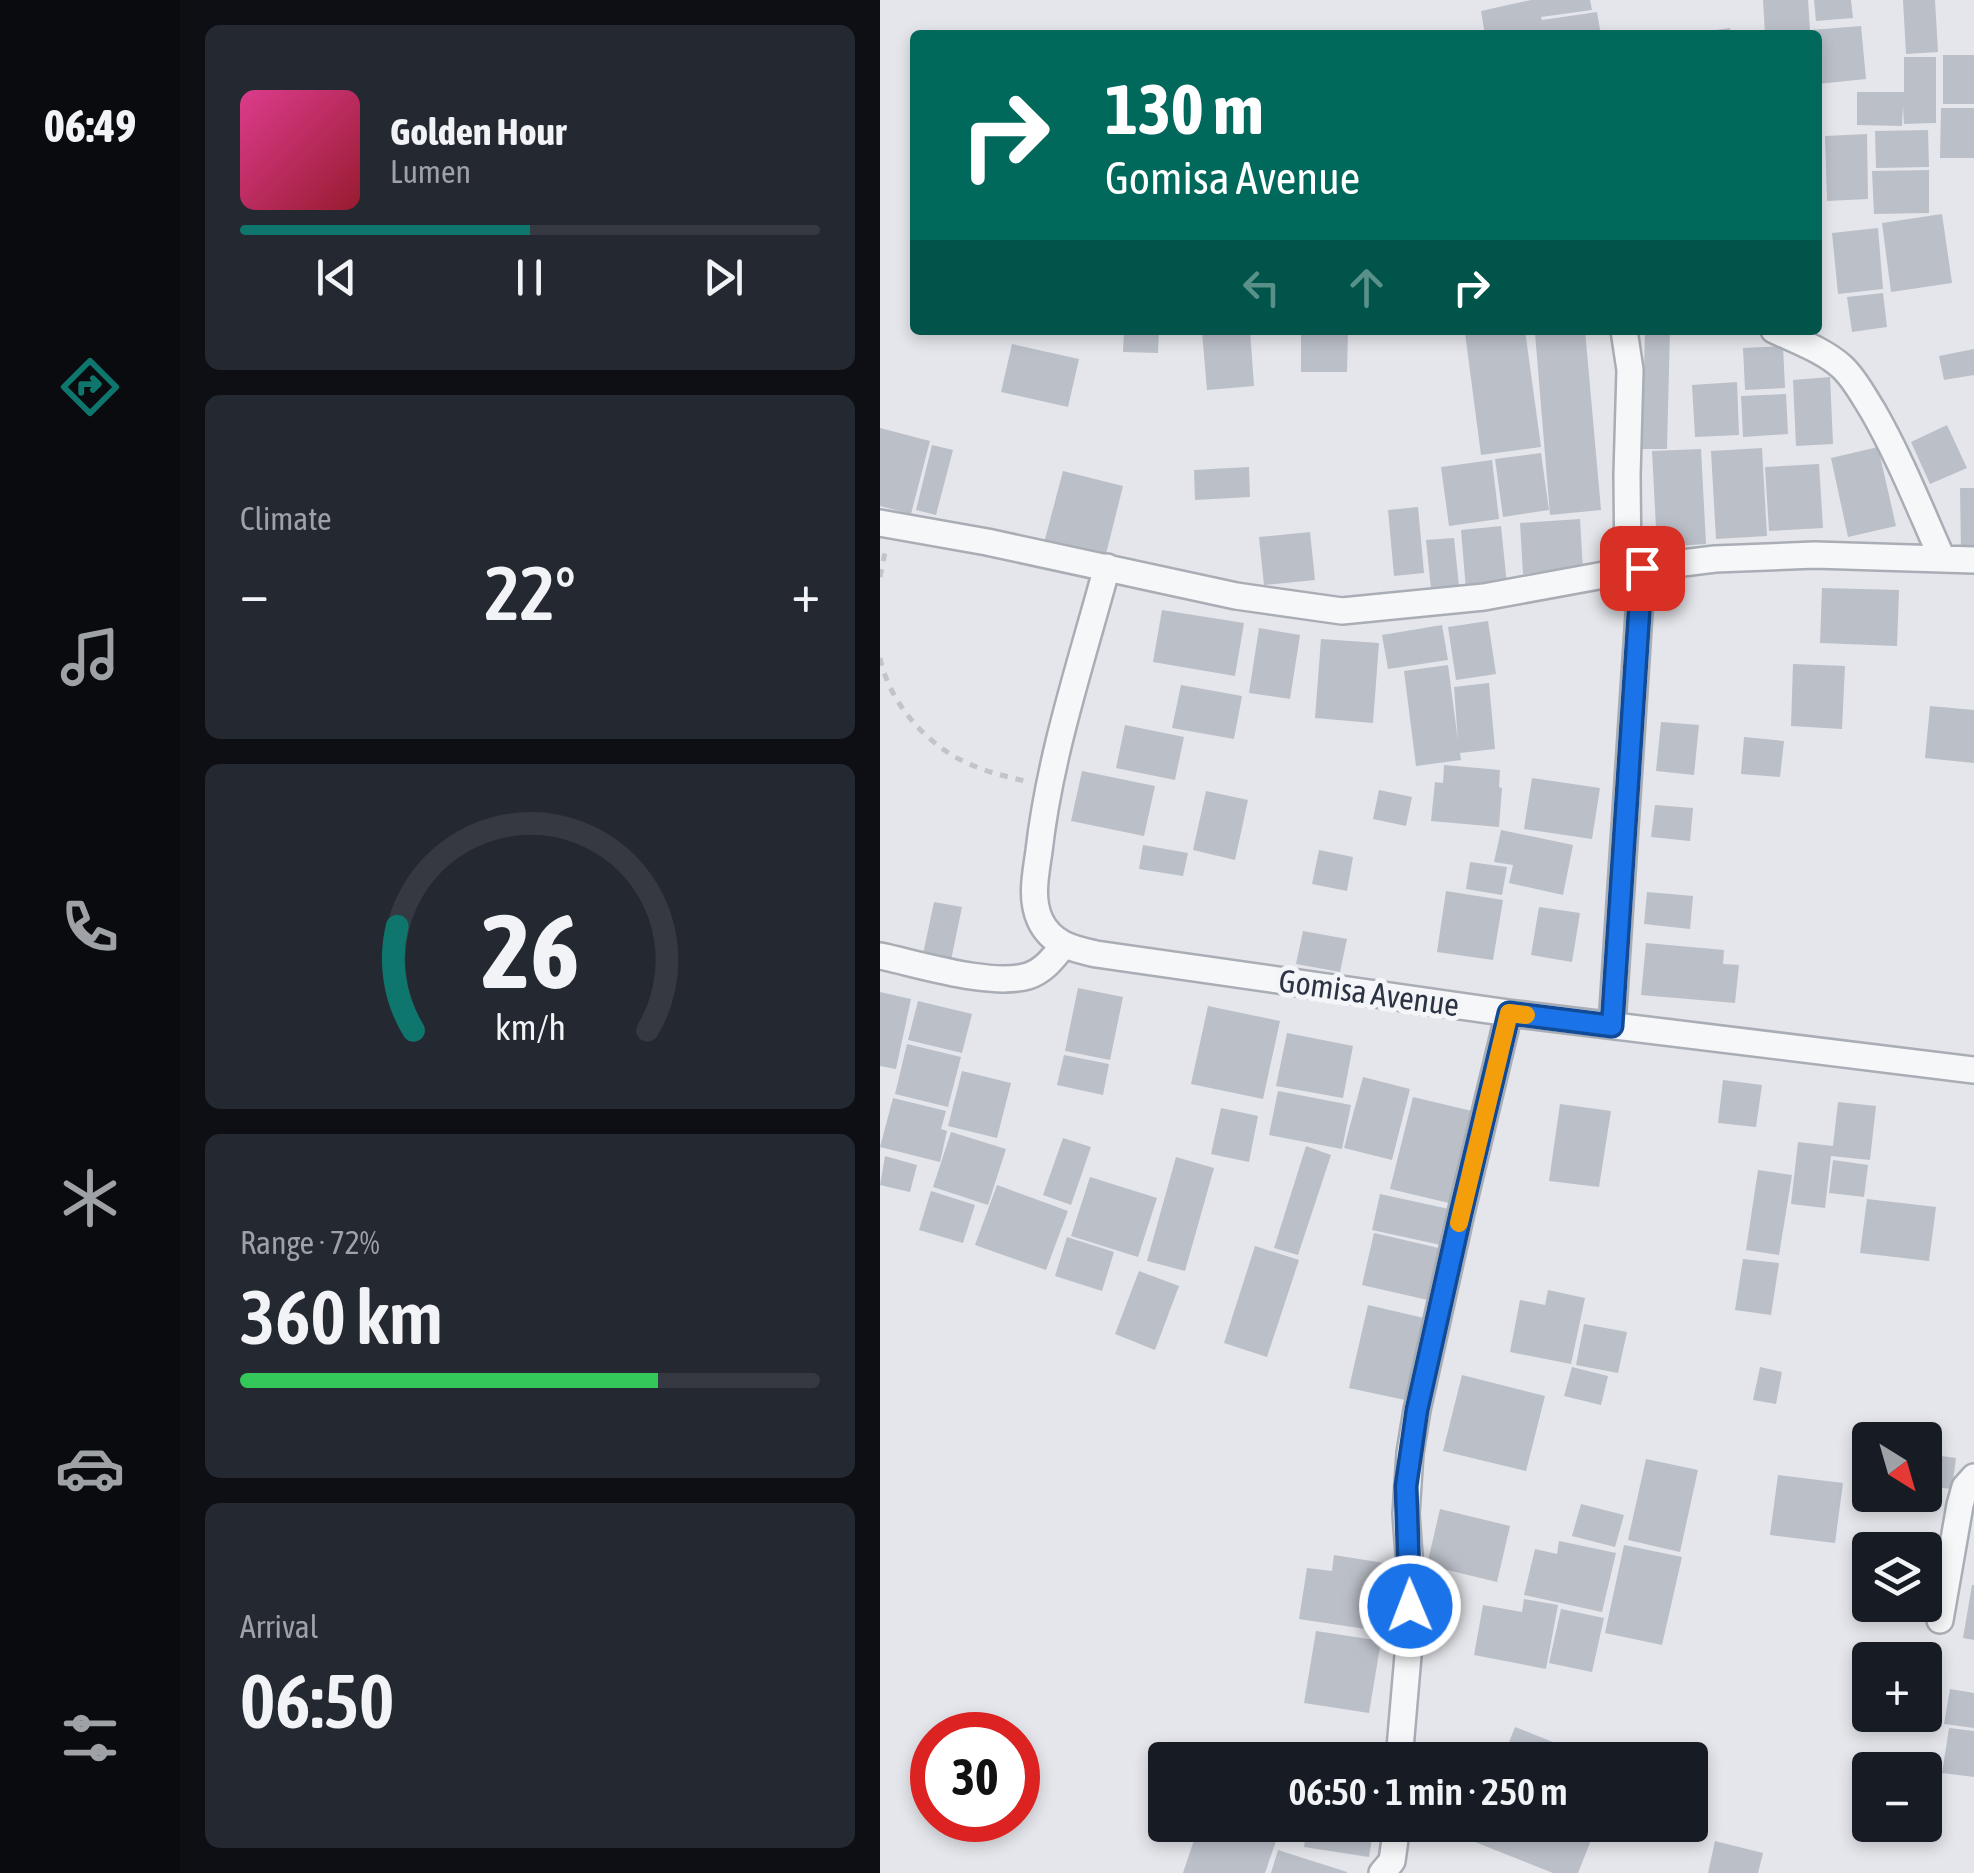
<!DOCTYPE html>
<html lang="en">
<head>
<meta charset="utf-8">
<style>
	body { margin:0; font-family:"Asap Condensed",sans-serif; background:#242831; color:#f1f3f6; height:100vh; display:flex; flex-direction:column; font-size:38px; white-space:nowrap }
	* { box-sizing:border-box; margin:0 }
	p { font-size:32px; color:#9ea1a6 }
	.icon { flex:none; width:55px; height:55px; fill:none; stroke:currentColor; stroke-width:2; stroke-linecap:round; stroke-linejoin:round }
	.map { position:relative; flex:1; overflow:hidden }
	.sheet { display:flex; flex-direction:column; gap:25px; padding:25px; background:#0d0f14; width:700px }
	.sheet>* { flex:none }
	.hud { position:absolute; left:30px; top:30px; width:912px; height:305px; border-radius:10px; box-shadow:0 5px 15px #0003; background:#00695c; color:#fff; overflow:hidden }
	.needle { width:65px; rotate:143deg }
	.controls { position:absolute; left:972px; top:1422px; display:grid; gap:20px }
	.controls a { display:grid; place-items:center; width:90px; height:90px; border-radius:10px; background:#171b24; box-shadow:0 5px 15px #0003; font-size:50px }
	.speed { position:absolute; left:30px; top:1712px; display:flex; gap:20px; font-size:50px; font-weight:700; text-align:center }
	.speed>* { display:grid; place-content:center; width:130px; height:130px; border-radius:50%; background:#171b24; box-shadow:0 5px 15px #0003; line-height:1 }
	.speed .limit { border:15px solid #d22; background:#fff; color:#111 }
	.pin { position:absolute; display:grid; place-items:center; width:85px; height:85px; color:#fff; margin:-42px; border-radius:20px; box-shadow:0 5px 15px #0006 }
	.me { position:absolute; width:110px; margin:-55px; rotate:359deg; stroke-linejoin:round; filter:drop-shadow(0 0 8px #0008) }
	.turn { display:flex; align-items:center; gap:35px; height:210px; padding:0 30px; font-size:45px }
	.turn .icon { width:130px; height:130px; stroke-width:2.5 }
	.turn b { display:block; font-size:70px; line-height:85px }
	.lanes { display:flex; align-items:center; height:95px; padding:0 30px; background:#0003; justify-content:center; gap:50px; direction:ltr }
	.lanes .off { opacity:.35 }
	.big { font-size:75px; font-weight:600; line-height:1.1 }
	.sheet .card { flex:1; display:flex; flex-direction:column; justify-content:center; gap:15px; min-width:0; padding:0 35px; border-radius:15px; background:#242831 }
	.sheet .dial { align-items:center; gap:0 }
	.dial svg { height:260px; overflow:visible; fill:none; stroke:#363941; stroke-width:7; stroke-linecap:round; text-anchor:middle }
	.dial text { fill:#f1f3f6; stroke:none }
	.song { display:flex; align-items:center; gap:30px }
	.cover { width:120px; height:120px; border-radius:15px; background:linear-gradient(135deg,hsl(330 70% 55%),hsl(350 70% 35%)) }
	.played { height:10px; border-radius:5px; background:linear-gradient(90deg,#0f766e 50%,#363941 50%) }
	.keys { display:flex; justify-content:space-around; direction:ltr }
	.heat { display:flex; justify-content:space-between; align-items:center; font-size:55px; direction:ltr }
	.charge { height:15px; border-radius:8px; background:linear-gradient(90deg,#34c759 72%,#363941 0) }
	.trip { position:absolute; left:268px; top:1742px; width:560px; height:100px; border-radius:10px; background:#171b24; box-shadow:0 5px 15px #0003; font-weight:600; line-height:100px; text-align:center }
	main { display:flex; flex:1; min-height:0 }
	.dock { display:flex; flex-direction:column; width:180px; justify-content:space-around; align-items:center; background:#090b0e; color:#9ea1a6 }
	.dock .icon { width:70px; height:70px }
	.dock .on { color:#0f766e }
	.dock b { font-size:45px; color:#f1f3f6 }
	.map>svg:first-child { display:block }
</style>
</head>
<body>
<main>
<nav class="dock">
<b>06:49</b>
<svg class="icon on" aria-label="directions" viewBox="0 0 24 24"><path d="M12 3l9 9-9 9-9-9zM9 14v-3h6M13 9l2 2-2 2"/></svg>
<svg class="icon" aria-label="music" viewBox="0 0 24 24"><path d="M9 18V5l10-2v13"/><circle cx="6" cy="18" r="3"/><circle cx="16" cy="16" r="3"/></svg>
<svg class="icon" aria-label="phone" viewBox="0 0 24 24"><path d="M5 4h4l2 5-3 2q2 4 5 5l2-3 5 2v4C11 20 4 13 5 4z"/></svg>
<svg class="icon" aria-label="climate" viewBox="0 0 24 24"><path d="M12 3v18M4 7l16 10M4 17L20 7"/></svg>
<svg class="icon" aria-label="car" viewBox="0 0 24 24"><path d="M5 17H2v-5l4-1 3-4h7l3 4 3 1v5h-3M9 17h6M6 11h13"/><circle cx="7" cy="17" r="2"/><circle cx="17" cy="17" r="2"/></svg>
<svg class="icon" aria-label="filters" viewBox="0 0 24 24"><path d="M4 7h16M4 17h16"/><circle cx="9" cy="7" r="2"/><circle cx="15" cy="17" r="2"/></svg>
</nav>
<section class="sheet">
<div class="card">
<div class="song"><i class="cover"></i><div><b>Golden Hour</b><p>Lumen</p></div></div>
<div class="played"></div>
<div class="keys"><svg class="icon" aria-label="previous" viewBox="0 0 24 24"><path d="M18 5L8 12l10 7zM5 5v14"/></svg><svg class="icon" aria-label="pause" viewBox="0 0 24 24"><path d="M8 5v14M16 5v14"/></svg><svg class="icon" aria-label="next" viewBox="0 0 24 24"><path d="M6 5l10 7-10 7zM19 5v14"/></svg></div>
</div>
<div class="card"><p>Climate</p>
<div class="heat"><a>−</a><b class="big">22°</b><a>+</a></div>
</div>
<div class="card dial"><svg viewBox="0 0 100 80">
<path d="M14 69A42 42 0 1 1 86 69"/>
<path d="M14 69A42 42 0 0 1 9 37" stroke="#0f766e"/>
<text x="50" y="56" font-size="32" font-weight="700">26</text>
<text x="50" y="72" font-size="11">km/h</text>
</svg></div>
<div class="card"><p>Range · 72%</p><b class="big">360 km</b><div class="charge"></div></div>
<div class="card"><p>Arrival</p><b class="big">06:50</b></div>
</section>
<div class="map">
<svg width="1094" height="1873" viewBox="0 0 1094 1873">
	<rect width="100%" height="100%" fill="#e4e6eb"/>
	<path fill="#bbbfc8" d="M651,0H710L712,10L661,17L662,20L717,12L721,35H605L601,11Z
		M883,0H928L930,30L885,34Z
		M934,0H971L973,18L936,21Z
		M1023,0H1055L1058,52L1026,54Z
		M981,26L986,79L938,84V35H931V30Z
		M850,28L851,35H814L813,33Z
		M1063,55H1094V104H1063Z
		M1024,57H1056V123L1024,124L1023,106L1022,126L977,125V92H1024Z
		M1061,108H1094V158H1060Z
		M1048,130L1049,167L996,168L995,131Z
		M987,134L988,199L947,201L945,136Z
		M1049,170V213L994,214L992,171Z
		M1062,214L1072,283L1011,292L1002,223Z
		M998,228L1003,289L958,294L952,233Z
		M1003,293L1007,327L972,332L967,297Z
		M244,330H279L278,353L243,352Z
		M370,330L374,386L327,390L322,332Z
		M421,330H468L467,372H421Z
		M604,330H645L661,447L601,455L585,333Z
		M683,330H705L721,510L670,515L655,333Z
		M765,330H790L787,449H762Z
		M132,344L199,359L188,407L121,392Z
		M903,346L905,388L865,390L863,348Z
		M1094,349V375L1064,380L1059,356Z
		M950,377L953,444L916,446L913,380Z
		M857,382L859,435L815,437L812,385Z
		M906,394L908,434L863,437L861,396Z
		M1067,425L1087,468L1050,484L1031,442Z
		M0,428L50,441L31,514L0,506Z
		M52,445L73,450L56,515L36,510Z
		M998,447L1016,526L968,537L951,458Z
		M882,448L887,536L836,539L831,451Z
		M821,449L826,544L777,547L772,451Z
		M661,453L669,510L623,517L615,459Z
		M612,460L619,519L569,526L561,467Z
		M939,464L943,528L889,531L885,467Z
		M369,467L370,497L315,500L314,470Z
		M183,471L243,486L225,558L164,543Z
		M1080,488H1094V550H1081Z
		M538,507L544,573L514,576L508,510Z
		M700,519L703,570L643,574L640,523Z
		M621,526L627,585L586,590L581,530Z
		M430,532L435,580L384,585L379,537Z
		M574,538L579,586L551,589L546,540Z
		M942,588L1019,590L1017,646L940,643Z
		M282,610L364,623L355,676L273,662Z
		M608,621L616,674L576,680L568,627Z
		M562,625L568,660L508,669L502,635Z
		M379,628L420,635L410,699L369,693Z
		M441,639L499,643L493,723L435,718Z
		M913,664L965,666L962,729L911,726Z
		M568,665L578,741L574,687L609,683L615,749L580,753L581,760L536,766L524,671Z
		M301,685L362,696L354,739L292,728Z
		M1050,706L1094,710V763L1045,758Z
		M781,722L819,725L814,775L776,771Z
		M245,725L304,737L295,780L236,768Z
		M864,737L904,741L900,777L861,774Z
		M564,765L620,770L619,787L622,788L619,827L551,821L555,782L563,783Z
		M202,771L275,786L264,836L191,821Z
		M652,778L720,788L712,839L644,829Z
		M499,790L532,797L526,826L493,819Z
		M326,791L368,800L355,860L313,850Z
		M775,805L813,808L810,841L771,837Z
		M621,830L693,845L683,895L629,883L633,865L614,862Z
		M263,845L308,853L303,876L259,869Z
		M439,850L473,857L467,891L432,884Z
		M590,862L627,867L622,895L586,889Z
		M566,891L623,900L613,960L557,952Z
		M767,892L813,896L810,929L764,924Z
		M54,902L82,907L70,965L42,959Z
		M659,907L700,913L692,962L651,955Z
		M423,931L467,939L460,972L416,964Z
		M766,943L844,950L843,964L859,965L855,1003L761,995Z
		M198,988L243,997L230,1060L185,1051Z
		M0,992L31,999L16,1069L0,1066Z
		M38,1001L92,1014L82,1053L28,1040Z
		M328,1006L400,1021L383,1099L311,1084Z
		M407,1033L473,1046L463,1098L396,1086Z
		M27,1044L81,1057L68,1107L15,1094Z
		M184,1055L229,1064L223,1095L177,1085Z
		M82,1071L131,1083L117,1138L68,1126Z
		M483,1077L530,1089L512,1160L464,1148Z
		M843,1080L882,1085L876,1127L838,1123Z
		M398,1091L471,1105L462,1149L389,1135Z
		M533,1097L596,1112L573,1204L510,1189Z
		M13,1098L66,1111L61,1129L67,1131L60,1162L0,1147Z
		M958,1102L996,1106L990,1160L951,1156L945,1208L911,1204L918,1142L953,1146Z
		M680,1104L731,1111L719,1187L669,1181Z
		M341,1108L378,1116L369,1162L331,1154Z
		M71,1132L126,1149L108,1205L53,1187Z
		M183,1138L211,1147L191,1205L163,1195Z
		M426,1146L451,1155L418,1255L394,1248Z
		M5,1156L37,1165L30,1192L0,1185Z
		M296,1157L334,1168L305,1271L267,1261Z
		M953,1160L988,1165L984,1197L949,1193Z
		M878,1170L912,1175L899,1255L866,1250Z
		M210,1177L277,1198L258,1257L191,1236Z
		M117,1185L188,1211L166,1270L95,1245Z
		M51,1191L95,1205L83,1243L39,1230Z
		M500,1194L569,1209L561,1245L492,1230Z
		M987,1199L1056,1207L1049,1261L980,1253Z
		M494,1233L563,1249L552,1301L482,1285Z
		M187,1237L234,1252L222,1291L175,1276Z
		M375,1246L419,1260L387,1357L344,1343Z
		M863,1259L899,1263L891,1315L855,1310Z
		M259,1271L299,1286L275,1350L235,1334Z
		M668,1290L705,1298L691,1364L630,1352L640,1300L665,1305Z
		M488,1305L544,1318L525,1400L469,1388Z
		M704,1324L747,1332L738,1373L696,1365Z
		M692,1367L728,1376L721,1405L684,1396Z
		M880,1367L902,1372L896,1404L873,1400Z
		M582,1375L665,1396L646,1471L563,1451Z
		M1045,1454L1076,1458L1072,1489L1045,1486Z
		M766,1459L818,1470L800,1552L748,1540Z
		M898,1475L963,1483L955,1543L890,1535Z
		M701,1504L744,1515L735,1547L692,1536Z
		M560,1509L630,1526L617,1582L547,1565Z
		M679,1541L736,1553L722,1612L644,1595L655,1549L677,1554Z
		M744,1545L802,1557L782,1645L725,1633Z
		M454,1555L510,1564L499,1631L419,1619L427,1568L452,1571Z
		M1092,1585H1094V1640L1083,1638Z
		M644,1599L678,1605L666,1669L594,1655L603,1605L642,1612Z
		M681,1609L724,1618L712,1672L669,1663Z
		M436,1631L501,1641L489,1713L424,1703Z
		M1070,1689L1094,1693V1728L1064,1724Z
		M635,1727L718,1760H622Z
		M1069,1728L1094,1731V1777L1062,1773Z
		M319,1825H357L397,1838L385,1873H303Z
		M427,1825H494L489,1857L424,1847Z
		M596,1825H717L698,1873H673L590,1840Z
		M835,1841L883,1853L878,1873H828Z
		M398,1850L467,1872V1873H391Z"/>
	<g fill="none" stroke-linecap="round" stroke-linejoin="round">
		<g stroke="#a9adb5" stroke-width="30">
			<path id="minor" d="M744,330L750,370L747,475L748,571
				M894,330C917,341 943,350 962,367C975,379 984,397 993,411C1020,458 1040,509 1062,558
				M0,523L107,542L356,596L462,611L604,597L762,568L835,559L935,555L1094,560
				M227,567C202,660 170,754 159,851C156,873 150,898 160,920C171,944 193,949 216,954L629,1013L1094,1070
				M0,956C39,964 110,987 148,976C164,971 173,958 183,946
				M732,1025L762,568
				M1060,1620L1080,1505L1085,1487L1094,1477
				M519,1760L529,1644L530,1569L526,1514L530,1453L537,1410L581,1213L629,1013
				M502,1873L512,1861L517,1825"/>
		</g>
		<path stroke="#c1c4ca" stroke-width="5" stroke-dasharray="8 8" stroke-linecap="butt" d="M0,577L5,552
			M0,658C9,701 44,742 83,761C103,771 124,776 145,781"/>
		<use href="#minor" stroke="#f6f7f9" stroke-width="25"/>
	</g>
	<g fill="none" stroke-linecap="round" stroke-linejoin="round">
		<g stroke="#114b97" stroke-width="25">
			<path id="route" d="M530,1606L526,1486L537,1410L581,1213L629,1013L732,1026L762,568"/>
		</g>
		<use href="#route" stroke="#1a73e8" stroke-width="18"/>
		<path stroke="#f59e0b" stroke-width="18" d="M579,1223L629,1013L646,1015"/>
	</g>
	<g text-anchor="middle" stroke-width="10" stroke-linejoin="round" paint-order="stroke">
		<g font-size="32" fill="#2c3343" stroke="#f3f5f8">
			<text transform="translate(489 993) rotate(8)" y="11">Gomisa Avenue</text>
		</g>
	</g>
</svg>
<div class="controls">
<a><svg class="needle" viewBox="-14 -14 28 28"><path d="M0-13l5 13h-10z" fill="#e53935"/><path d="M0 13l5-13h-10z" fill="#9ea1a6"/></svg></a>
<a><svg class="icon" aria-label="layers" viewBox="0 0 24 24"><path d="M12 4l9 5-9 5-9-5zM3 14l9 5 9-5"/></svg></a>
<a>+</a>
<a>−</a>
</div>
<div class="speed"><div class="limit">30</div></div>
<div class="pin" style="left:762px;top:568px;background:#d93025"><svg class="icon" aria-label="arrive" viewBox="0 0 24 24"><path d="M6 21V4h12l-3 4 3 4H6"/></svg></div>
<svg class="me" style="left:530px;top:1606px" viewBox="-20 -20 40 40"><circle r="17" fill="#1a73e8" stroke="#fff" stroke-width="3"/><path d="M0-11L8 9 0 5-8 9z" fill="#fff"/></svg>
<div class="trip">06:50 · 1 min · 250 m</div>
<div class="hud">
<div class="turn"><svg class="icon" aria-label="right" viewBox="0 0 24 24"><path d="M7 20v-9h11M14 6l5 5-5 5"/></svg><div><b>130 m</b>Gomisa Avenue</div></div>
<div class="lanes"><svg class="icon off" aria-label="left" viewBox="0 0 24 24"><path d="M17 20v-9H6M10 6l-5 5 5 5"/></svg><svg class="icon off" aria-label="ahead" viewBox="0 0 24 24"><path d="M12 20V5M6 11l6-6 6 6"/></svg><svg class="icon" aria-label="right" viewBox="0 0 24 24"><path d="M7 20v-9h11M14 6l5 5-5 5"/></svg></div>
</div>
</div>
</main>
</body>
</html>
